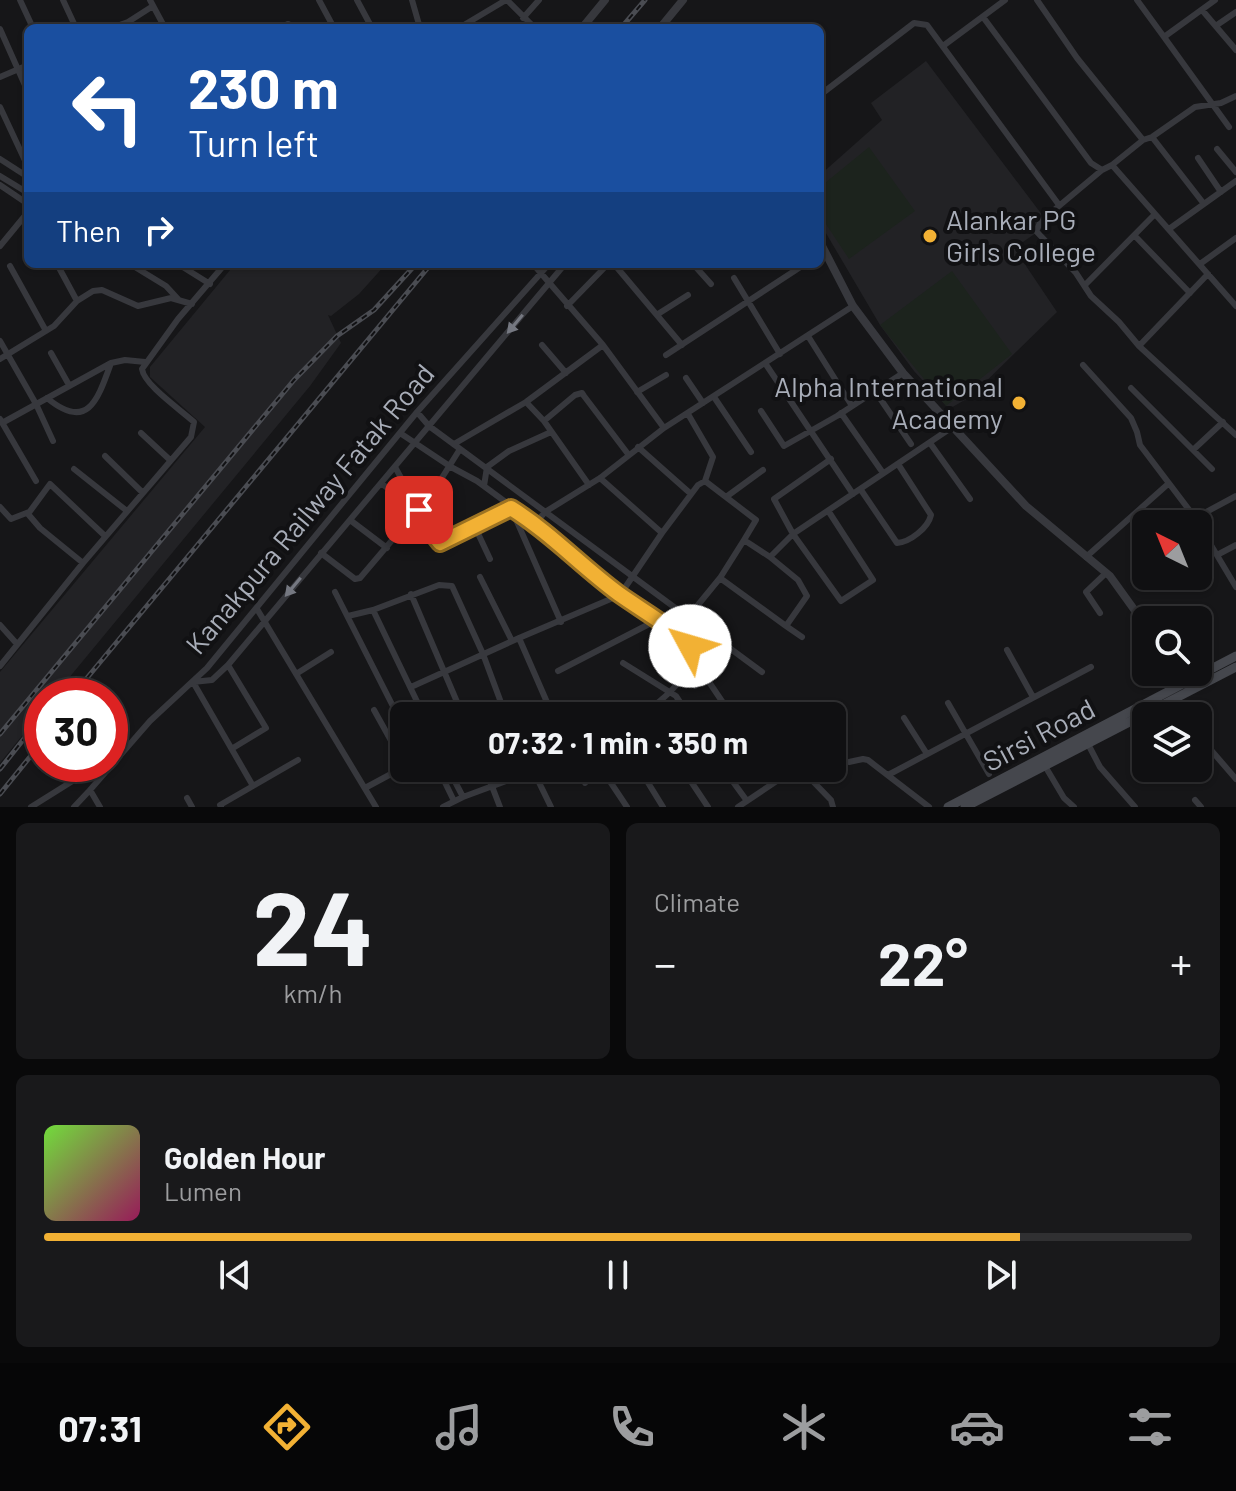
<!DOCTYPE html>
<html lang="en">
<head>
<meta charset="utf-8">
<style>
	body { margin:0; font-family:Barlow,sans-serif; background:#19191b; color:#f1f3f6; height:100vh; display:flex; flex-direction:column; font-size:30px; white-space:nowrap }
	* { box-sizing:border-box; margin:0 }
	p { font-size:26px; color:#9c9d9f }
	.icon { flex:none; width:44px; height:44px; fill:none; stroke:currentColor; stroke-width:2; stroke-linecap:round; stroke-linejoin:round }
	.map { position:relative; height:807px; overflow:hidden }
	.panel { display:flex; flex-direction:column; gap:16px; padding:16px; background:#09090a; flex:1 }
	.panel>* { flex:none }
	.banner { position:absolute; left:24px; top:24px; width:800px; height:244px; border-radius:12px; box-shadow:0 2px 6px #0004,0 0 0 2px #303032; background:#1a4fa0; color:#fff; overflow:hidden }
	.needle { width:52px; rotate:317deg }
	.fabs { position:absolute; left:1132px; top:510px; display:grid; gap:16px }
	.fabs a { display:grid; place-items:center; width:80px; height:80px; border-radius:12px; background:#101012; box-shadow:0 2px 6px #0004,0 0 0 2px #303032; font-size:40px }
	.speed { position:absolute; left:24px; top:678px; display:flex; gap:16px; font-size:40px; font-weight:700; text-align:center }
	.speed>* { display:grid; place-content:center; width:104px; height:104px; border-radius:50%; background:#101012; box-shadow:0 2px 6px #0004,0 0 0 2px #303032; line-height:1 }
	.speed .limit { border:12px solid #d22; background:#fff; color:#111 }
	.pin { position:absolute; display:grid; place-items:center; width:68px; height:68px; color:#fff; margin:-34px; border-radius:16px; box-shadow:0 4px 12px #0006 }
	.me { position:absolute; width:88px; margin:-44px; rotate:309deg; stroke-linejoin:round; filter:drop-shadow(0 0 6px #0008) }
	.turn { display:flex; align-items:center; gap:28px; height:168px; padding:0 32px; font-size:36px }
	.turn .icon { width:104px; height:104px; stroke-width:2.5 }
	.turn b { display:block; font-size:56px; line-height:68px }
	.then { display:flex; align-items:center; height:76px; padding:0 32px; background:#0003; gap:16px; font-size:30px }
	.big { font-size:60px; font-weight:700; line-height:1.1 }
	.panel .widget { flex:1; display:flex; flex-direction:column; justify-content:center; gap:12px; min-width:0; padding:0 28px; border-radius:12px; background:#19191b }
	.panel .dial { align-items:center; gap:0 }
	.dial b { font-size:104px; line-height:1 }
	.song { display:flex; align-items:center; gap:24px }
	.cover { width:96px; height:96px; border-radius:12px; background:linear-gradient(135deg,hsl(100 70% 55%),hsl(330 70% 35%)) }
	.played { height:8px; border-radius:4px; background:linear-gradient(90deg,#f2b134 85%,#303032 85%) }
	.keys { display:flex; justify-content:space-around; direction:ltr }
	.heat { display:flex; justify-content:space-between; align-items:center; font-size:44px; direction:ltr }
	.panel .tiles { flex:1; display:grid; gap:16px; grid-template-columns:1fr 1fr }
	.widget:last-child { grid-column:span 2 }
	.trip { position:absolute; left:390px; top:702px; width:456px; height:80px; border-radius:12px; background:#101012; box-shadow:0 2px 6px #0004,0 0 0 2px #303032; font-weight:700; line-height:80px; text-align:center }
	.tabs { display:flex; height:128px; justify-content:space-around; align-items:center; background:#060607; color:#9c9d9f }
	.tabs .icon { width:56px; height:56px }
	.tabs .active { color:#f2b134 }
	.tabs b { font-size:36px; color:#f1f3f6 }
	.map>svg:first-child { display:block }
</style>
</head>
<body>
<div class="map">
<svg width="1236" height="807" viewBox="0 0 1236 807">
	<rect width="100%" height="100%" fill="#161618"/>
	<path fill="#222225" d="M926,61L1049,224L1014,248L1057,312L970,397L949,409L914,371L880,325L820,223V175L882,120L871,103Z
		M235,264H386L359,294L331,316L328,315L341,343L310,386L54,696H42V711L0,763V672L205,427L150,377V367Z"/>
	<path fill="#1c231d" d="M869,147L915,211L849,259L820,215V187Z
		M952,271L1012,354L946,406L880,325Z"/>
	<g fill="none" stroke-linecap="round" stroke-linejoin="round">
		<path stroke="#37383d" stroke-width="6" d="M20,0L33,28
			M63,0L76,28
			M150,0L165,28
			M319,0L334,28
			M357,0L372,28
			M412,0L420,28
			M507,0L535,28
			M1037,0L1077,58L1143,140
			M1137,0L1164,37
			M1215,0L1164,37L1229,127
			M1202,10L1236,50
			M983,17L1091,163L1102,170L1112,165
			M523,18L539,0
			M1217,25L1236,12
			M111,28L128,22L153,6
			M279,28L288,24L296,28
			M459,28L506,0
			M0,29L28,92
			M943,46L1005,0
			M0,77L28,65
			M820,95L914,23L927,25L1059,205
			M1236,96L1221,103L1195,107L1152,137L1143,140L1112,165L1236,306
			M0,107L28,167
			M1152,137L1204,204
			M1217,149L1236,172
			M1198,158L1221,192
			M0,159L28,177
			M1102,170L1041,221L1036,231L1076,273L1091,296L1119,322L1139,346L1236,435
			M0,176L28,193
			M0,185L28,204
			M1169,229L1236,181
			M1135,236L1190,293
			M0,246L28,212
			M57,264L77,301
			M130,264L166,286L178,299
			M178,264L210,284
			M533,264L603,345L664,428L853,306
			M614,264L682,345
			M693,264L711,284
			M1200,264L1236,238
			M10,266L46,331
			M734,278L780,354
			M1085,285L1155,214
			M567,306L608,264
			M658,314L688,295
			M808,336L852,406
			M0,341L36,404L53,441
			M542,345L566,373
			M1139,346L1208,274
			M51,353L69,385
			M666,355L805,264
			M0,359L54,326L77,301L93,291L102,290L138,306L171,298L192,304
			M765,363L853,494
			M1083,365L1131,418L1137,432L1140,445L1193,515L1236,587
			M686,378L703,403
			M1131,388L1193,450L1223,422
			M875,391L911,444
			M637,392L666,375
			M714,397L751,452
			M47,398C88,432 98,399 111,363
			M526,402L544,421
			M761,411L784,446L837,416L903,373
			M417,412L429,426L762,672
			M841,413L883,473
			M688,414L713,457L705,481
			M0,419L36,481
			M2,423L111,363L125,360L145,362
			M141,433L170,460
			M400,433L451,467L477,481L557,540L620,595L637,604L683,639L690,646L693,658C683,684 662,700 641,716
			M930,443L970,499
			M454,444L526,402L603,345
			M638,447L691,494
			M1193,450L1212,469
			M105,456L142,492
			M395,467L419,510
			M74,469L127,511
			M381,483L417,512
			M589,485L544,421L575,395L582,393L584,396L628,454
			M484,486L487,467L509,451L551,432
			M861,490L897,543C910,542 928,528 931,515L898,464
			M726,497L763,470
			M0,507L11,519L29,512
			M829,512L873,580L841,601L793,534L774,499L831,459
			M416,513L440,543L511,508L561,622
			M1195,518L1236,496
			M350,520L387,548
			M535,524L545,512L600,478L664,428
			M475,527L490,559
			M662,533L698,485L705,481L756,520L744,540
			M321,553L355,579L360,578L433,492L460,449
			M1217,555L1236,545
			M1086,557L1168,484
			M83,563L40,528L28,514L50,484L105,536
			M480,577L512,641
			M720,578L786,626L807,596L798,580L770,557
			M335,592L404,728
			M411,594L463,716
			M257,609L376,807
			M373,610L424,716
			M1100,613L1086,592L1106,573
			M348,616L373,610L439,585L452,586L483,654L506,716
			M0,625L17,644
			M786,626L802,637
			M675,633L720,578L744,540L770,557L793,534L954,426
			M519,638L620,595L662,533L600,478
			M1007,650L1033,697
			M623,663L676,696L689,716
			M228,665L266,728L233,748
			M0,666L83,563L191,437L194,422C181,410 144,385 142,369L178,319L225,264
			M558,671L657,620
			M296,674L331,652
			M681,678L695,686L707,679L732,716
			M193,682L212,680L228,665L565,264
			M193,682L253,786L220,805L221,807
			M411,687L519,638L553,716
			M1169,702L1181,716
			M948,703L989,774
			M588,706L593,716
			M374,710L404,764
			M904,718L927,754
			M1198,735L1236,779
			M1088,744L1100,767L1135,807
			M849,762L863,759L868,760L929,807
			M1045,766L1064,798L1074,807
			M438,768L454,801
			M448,768L463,797
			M485,768L500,807
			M532,768L551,807
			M579,768L585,783
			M601,768L627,807
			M639,768L663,807
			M682,768L708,807
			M723,768L747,801
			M767,768L776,781
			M800,768L831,800L833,807
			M888,775L1091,667
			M253,786L298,760
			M365,788L404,767
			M90,790L150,721L207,668L417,412L549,264
			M187,798L192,807
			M1195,800L1201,807
			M31,807L71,782
			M74,807L90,790L100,807
			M443,807L463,797L541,768
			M738,807L796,768"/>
		<path stroke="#37383d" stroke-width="8" d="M582,28L605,0
			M660,28L683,0
			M820,242L853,306L903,373L1026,506L1110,576L1146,626
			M1177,672L1188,687"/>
		<path stroke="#45474d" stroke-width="9" d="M948,807L1236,656
			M965,807L1236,667"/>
		<g stroke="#4a4c52" stroke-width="5">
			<path id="rail" d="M621,28L645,0
				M72,696L431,264
				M0,734L294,380L337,336L374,310L416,264
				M0,769L42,716
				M0,794L42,742"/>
		</g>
		<use href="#rail" stroke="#111113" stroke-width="2" stroke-dasharray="6" stroke-linecap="butt"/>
	</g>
	<defs><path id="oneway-solid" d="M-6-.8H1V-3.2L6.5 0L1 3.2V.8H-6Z" transform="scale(2)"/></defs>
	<g fill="#757881">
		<use href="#oneway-solid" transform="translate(515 324) rotate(130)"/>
		<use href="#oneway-solid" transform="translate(293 587) rotate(130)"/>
	</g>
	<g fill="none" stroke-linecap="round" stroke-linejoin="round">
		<g stroke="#9d7322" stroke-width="20">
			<path id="route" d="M419,510L416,513L440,543L511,508C551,533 582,567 619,594C643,611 669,625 690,646"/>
		</g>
		<use href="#route" stroke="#f2b134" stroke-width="14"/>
	</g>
	<g fill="#f2b134" stroke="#111113" stroke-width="3">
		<circle cx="930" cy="236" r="8"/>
		<circle cx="1019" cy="403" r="8"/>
	</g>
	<g text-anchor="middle" stroke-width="8" stroke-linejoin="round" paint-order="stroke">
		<g font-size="28" fill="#a8adb8" stroke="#111113" text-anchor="start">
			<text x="946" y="230">Alankar PG<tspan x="946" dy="32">Girls College</tspan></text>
			<text x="1003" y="397" text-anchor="end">Alpha International<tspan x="1003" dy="32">Academy</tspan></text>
		</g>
		<g font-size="28" fill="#a8adb8" stroke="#111113">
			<text transform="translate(310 509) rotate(-50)" y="10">Kanakpura Railway Fatak Road</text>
			<text transform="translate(1039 735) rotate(-28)" y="10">Sirsi Road</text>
		</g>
	</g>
</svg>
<div class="fabs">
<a><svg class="needle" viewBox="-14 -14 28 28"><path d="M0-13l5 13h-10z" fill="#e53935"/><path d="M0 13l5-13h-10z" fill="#9c9d9f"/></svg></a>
<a><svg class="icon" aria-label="search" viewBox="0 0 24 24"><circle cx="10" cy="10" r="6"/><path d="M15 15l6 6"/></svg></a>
<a><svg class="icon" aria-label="layers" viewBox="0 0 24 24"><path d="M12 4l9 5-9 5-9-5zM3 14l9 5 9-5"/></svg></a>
</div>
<div class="speed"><div class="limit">30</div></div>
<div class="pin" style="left:419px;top:510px;background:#d93025"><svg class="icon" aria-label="arrive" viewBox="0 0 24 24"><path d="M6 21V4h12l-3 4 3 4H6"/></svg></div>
<svg class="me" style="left:690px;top:646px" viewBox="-20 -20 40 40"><circle r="19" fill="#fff"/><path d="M0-13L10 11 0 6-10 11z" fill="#f2b134"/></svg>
<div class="trip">07:32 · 1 min · 350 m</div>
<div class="banner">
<div class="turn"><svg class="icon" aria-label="left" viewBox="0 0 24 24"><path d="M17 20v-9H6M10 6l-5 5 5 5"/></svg><div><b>230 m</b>Turn left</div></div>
<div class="then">Then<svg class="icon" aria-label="right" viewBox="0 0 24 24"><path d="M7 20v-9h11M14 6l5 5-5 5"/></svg></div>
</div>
</div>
<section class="panel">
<div class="tiles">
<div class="widget dial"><b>24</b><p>km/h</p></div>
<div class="widget"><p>Climate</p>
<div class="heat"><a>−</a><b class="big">22°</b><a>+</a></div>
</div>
<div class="widget">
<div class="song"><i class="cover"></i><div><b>Golden Hour</b><p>Lumen</p></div></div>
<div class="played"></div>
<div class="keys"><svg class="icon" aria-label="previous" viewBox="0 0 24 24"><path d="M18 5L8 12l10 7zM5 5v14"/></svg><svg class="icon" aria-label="pause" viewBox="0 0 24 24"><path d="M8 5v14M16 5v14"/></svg><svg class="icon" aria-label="next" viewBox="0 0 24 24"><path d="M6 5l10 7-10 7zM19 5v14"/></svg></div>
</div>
</div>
</section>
<nav class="tabs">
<b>07:31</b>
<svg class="icon active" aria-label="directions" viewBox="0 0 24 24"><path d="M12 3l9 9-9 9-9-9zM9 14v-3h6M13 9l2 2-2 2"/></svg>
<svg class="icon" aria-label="music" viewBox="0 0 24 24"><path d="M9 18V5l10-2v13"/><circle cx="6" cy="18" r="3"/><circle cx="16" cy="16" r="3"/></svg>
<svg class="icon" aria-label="phone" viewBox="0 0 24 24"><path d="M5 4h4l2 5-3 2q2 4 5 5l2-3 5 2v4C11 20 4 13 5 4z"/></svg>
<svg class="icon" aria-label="climate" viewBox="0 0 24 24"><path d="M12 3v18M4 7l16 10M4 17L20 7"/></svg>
<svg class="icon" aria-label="car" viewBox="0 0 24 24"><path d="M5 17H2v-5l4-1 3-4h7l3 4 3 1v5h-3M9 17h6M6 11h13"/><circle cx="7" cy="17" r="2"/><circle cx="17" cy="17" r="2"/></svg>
<svg class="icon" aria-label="filters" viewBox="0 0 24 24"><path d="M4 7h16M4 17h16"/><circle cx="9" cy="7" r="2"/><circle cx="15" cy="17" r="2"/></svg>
</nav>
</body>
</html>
